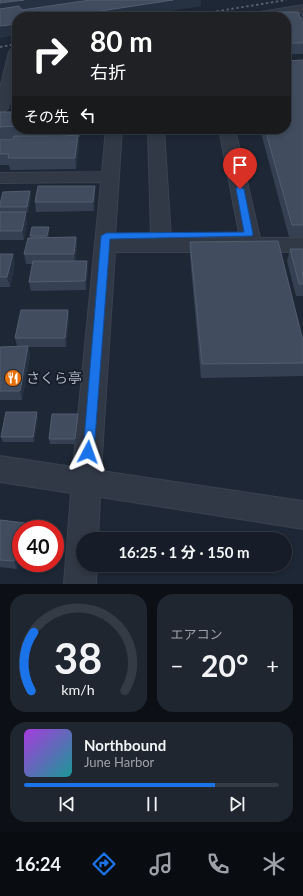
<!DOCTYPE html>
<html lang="ja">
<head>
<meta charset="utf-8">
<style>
	body { margin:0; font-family:Lato,"Noto Sans JP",sans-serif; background:#1f2630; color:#f1f3f6; height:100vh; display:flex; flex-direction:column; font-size:15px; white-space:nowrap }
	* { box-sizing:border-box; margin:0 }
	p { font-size:13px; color:#9ea2a8 }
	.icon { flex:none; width:22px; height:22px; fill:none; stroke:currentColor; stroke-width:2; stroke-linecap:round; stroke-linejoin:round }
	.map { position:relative; height:584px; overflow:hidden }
	.details { display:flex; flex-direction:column; gap:10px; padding:10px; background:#0c1016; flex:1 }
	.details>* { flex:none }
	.banner { position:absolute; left:12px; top:12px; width:279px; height:122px; border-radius:16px; box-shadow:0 2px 6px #0003,0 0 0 1px #353b45; background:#202124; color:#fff; overflow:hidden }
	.speed { position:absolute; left:12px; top:520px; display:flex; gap:8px; font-size:20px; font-weight:700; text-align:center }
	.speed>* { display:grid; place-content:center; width:52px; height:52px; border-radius:50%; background:#161d28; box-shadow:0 2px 6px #0003,0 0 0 1px #353b45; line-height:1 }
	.speed .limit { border:6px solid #d22; background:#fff; color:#111 }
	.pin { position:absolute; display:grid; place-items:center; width:34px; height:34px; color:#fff; margin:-41px -17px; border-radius:50% 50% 50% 0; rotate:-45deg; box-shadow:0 0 4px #0007 }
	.pin .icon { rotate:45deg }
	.me { position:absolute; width:44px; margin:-22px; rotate:4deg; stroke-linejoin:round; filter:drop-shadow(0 0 3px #0008) }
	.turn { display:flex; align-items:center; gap:14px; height:84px; padding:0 12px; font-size:18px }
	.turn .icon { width:52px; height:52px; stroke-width:2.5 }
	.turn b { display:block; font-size:28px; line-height:34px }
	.then { display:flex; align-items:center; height:38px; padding:0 12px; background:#0003; gap:8px; font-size:15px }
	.big { font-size:30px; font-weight:700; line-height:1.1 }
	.details .tile { flex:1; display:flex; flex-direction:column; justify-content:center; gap:6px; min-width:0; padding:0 14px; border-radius:16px; background:#1f2630 }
	.details .dial { align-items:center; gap:0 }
	.dial svg { height:104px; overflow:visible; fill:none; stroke:#353b45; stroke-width:7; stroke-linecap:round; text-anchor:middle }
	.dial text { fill:#f1f3f6; stroke:none }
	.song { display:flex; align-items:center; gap:12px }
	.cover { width:48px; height:48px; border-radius:6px; background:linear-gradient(135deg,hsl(280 70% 55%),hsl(180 70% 35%)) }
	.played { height:4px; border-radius:2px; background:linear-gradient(90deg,#1a73e8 75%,#353b45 75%) }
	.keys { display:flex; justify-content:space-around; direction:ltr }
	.heat { display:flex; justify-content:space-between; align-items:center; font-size:22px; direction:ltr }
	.details .tiles { flex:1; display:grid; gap:10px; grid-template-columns:1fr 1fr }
	.tile:last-child { grid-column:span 2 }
	.trip { position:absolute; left:76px; top:532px; width:216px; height:40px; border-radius:20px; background:#161d28; box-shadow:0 2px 6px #0003,0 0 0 1px #353b45; font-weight:700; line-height:40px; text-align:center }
	.menu { display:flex; height:64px; justify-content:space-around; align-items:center; background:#090c10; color:#9ea2a8 }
	.menu .icon { width:28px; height:28px }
	.menu .current { color:#1a73e8 }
	.menu b { font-size:18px; color:#f1f3f6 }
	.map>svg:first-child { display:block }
</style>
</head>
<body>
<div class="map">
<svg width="303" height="584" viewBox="0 0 303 584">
	<rect width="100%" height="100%" fill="#1e2735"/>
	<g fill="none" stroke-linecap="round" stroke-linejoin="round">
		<g stroke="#3a424f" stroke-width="2">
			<path id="minor" d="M303,5V13L276,17H248L250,14L254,13Z
				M16,48L17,82L8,108L5,111L0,113V88L9,52L11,49Z
				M106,129H122L115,238H151L148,129H164L171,238H240L219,129H235L260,238H303V252H115L101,471L303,501V529L100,497L98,539H83V565H97L96,584H64L71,493L0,482V456L73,467L101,182L0,183V173L102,172Z"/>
		</g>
		<use href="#minor" fill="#313946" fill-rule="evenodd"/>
		<path stroke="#525d6e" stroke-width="2" stroke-dasharray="2.5 2.5" stroke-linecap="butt" d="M182,17L286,0
			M0,47L17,44"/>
	</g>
	<path fill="#354153" d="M276,12L303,23V54H287L286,51V17H276Z
		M302,14H303V22L301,18Z
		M303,60V237H289L260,129H286Z
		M0,112H17V129H81L80,137H78L79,147L76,169L10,170L9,165H0V139H13L14,138H0Z
		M30,191L31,197L28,212H0V204Z
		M95,195L94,211L36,212L35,202Z
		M0,212L27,221L24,240H0Z
		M49,232L48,238L76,237L77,247L75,261L88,270L86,290L31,291L29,282L32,264H26L24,254L31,238L30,236Z
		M190,242L303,341V376L201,378L190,256Z
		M290,249H303V296H296L287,261Z
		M0,254L15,263L10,287H0Z
		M68,310L69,319L66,347H28L30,356L22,400H0V347L17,346L15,338Z
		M78,414V419L76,444H50L49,439Z
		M38,417L34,442H3L1,437Z
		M0,520L25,523L27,529H21L17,569L0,567Z"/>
	<path fill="#263142" d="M24,0H114L0,14V3Z
		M173,0H201V6L134,17H61Z
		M17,24V35L0,38V26Z
		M64,129H65L66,137L63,136Z
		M79,129H81L80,137Z
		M78,135L79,147L76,169L75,158Z
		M95,186V195L94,211L93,202Z
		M30,191L31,197L28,212L27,207Z
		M26,212L27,221L24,240L22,231Z
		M49,227V232L48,241L47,236Z
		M76,237L77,247L75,264L74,254Z
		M13,254L15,263L10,287L7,277Z
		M87,261L88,270L86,290L85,281Z
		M68,310L69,319L66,347L65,338Z
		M28,346L30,356L22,400L20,391Z
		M37,412L38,417L34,442L33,437Z
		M78,414V419L76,444L75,439Z
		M25,523L27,529H23Z
		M21,536V554L17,569L14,561Z"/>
	<path fill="#414d5f" stroke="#525d6f" d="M0,0H24L0,3Z
		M90,0H173L61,17H17V24L0,26V9L19,6L22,10Z
		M276,12H298L303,23V43H289L286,37V17H278Z
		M303,60V225H292L265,129H286V61Z
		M0,112H17V126L0,127Z
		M50,129H64L63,136L78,135L75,158H8L9,154H0V139H13L14,136H48Z
		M38,186H95L93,202H35Z
		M30,191L27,207H0V204L3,192Z
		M0,212H26L22,231H0Z
		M32,227H49L47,236H30Z
		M76,237L74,254H24L28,238Z
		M278,241L303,341V363L202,364L190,242Z
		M290,249H303V284H299Z
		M0,254H13L7,277H0Z
		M33,261H87L85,281L29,282Z
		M21,310H68L65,338H15Z
		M28,346L20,391H0V347Z
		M6,412H37L33,437H1Z
		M52,414H78L75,439H49Z
		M0,520L25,523L23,529H21V536L14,561L0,560Z"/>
	<path fill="#1a73e8" stroke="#114b97" d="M237,187H240L244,189L253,234L252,236L110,239L94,452L93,455L88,457L84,455L83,452L101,236L106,233L244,232L236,189Z"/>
	<defs>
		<g id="restaurant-disc" transform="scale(0.9)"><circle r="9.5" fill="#e8710a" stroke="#171e2a"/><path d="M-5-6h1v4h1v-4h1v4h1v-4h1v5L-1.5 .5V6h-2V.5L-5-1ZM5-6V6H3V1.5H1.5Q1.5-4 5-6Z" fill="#fff"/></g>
	</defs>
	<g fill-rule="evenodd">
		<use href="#restaurant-disc" x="13" y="378"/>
	</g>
	<g text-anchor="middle" stroke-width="4" stroke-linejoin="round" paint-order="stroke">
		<g font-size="14" fill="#aab3c4" stroke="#171e2a" text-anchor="start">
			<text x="26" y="383">さくら亭</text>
		</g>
	</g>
</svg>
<div class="speed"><div class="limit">40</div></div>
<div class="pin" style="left:240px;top:189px;background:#d93025"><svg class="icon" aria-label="arrive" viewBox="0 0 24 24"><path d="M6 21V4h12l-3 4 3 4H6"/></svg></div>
<svg class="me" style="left:88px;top:452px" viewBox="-20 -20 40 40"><path d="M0-17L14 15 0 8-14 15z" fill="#1a73e8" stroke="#fff" stroke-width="4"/></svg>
<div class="trip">16:25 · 1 分 · 150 m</div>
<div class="banner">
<div class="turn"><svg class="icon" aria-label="right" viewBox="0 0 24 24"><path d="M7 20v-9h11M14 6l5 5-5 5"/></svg><div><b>80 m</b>右折</div></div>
<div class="then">その先<svg class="icon" aria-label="left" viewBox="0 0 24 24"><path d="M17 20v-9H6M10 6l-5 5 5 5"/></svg></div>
</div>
</div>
<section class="details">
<div class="tiles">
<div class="tile dial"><svg viewBox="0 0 100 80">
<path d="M14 69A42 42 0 1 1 86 69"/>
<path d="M14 69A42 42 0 0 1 16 24" stroke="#1a73e8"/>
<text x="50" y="56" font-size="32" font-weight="700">38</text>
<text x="50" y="72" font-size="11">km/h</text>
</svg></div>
<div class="tile"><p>エアコン</p>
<div class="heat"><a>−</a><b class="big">20°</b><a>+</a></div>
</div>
<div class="tile">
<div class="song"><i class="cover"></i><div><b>Northbound</b><p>June Harbor</p></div></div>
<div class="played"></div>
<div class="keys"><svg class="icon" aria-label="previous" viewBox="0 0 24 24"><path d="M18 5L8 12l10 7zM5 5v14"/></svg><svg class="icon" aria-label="pause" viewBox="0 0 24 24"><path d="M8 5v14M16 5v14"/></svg><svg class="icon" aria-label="next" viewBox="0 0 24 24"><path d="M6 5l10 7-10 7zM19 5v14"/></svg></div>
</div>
</div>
</section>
<nav class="menu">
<b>16:24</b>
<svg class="icon current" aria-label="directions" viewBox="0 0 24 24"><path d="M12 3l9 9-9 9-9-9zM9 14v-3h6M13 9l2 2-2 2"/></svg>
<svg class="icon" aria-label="music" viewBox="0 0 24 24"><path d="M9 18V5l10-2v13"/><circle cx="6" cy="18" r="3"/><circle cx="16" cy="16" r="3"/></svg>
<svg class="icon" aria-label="phone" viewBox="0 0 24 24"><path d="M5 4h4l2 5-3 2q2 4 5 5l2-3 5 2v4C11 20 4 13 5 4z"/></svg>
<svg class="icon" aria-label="climate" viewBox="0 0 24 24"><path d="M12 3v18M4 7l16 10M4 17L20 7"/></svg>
</nav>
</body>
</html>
